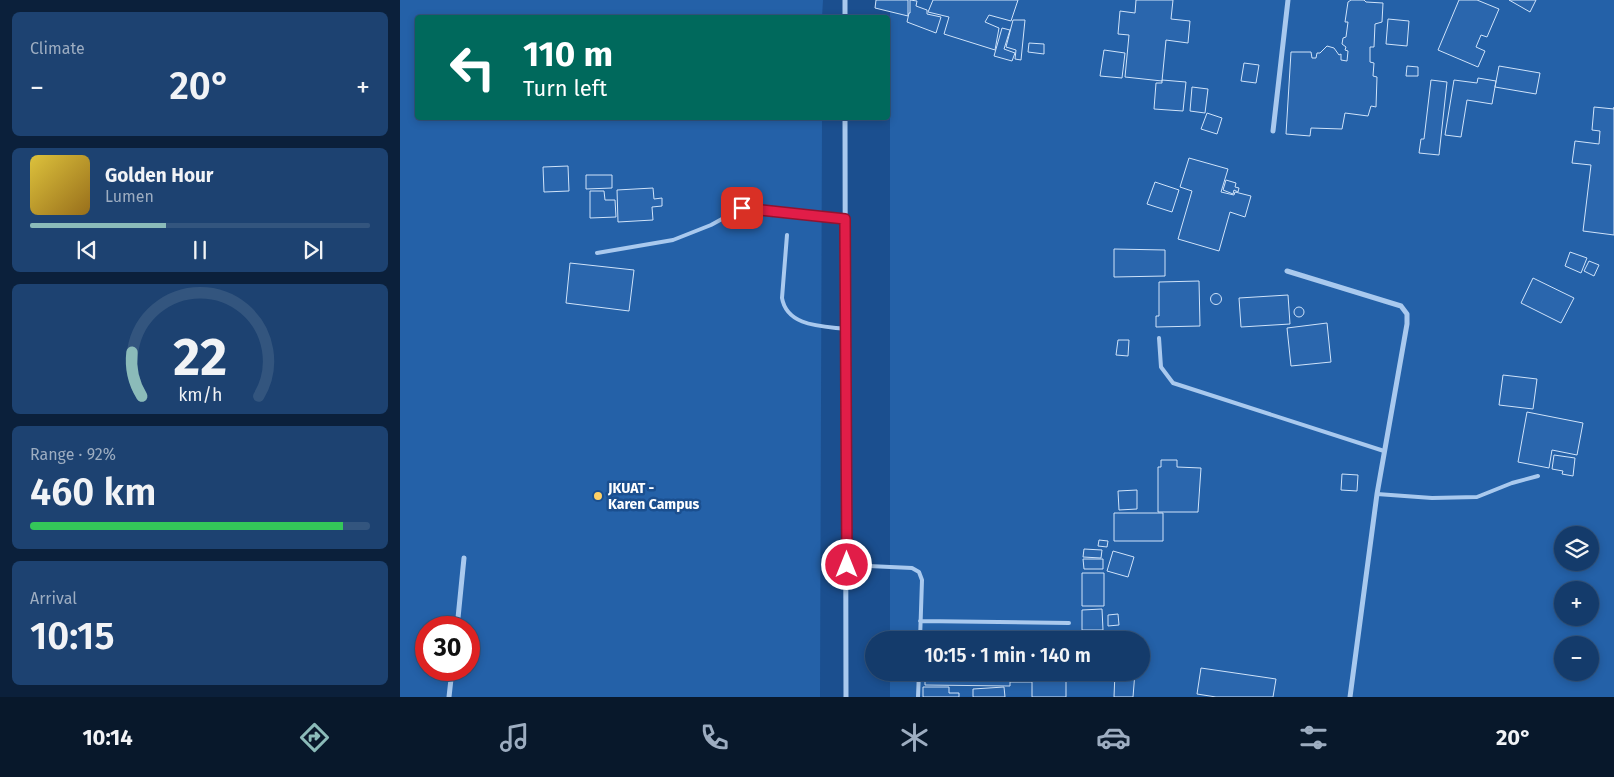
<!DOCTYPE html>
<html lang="en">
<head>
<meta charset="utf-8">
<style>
	body { margin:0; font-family:"Fira Sans",sans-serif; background:#1d4271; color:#f1f3f6; height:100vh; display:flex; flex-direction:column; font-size:19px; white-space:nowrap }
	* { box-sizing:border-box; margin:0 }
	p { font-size:16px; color:#9dadc1 }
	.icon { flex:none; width:28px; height:28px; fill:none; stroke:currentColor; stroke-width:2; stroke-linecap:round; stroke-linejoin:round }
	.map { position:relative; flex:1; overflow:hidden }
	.drawer { display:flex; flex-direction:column; gap:12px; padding:12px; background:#0b203b; width:400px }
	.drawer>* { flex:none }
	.guide { position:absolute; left:15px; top:15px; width:475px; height:105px; border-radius:5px; box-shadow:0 2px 8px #0003,0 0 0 1px #33557e; background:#00695c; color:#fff; overflow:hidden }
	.buttons { position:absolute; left:1154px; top:526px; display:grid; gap:10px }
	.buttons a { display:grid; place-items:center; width:45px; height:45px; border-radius:50%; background:#143b6b; box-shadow:0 2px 8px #0003,0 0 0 1px #33557e; font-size:25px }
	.speed { position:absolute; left:15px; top:616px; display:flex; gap:10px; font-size:25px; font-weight:700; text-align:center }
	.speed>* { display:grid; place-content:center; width:65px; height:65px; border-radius:50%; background:#143b6b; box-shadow:0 2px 8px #0003,0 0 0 1px #33557e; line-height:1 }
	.speed .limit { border:8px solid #d22; background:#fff; color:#111 }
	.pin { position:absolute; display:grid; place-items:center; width:42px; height:42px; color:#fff; margin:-21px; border-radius:10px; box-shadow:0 2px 8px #0006 }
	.me { position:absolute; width:55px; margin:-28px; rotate:0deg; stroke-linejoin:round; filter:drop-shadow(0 0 4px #0008) }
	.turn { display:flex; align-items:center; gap:18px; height:105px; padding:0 25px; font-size:22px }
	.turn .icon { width:65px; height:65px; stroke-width:2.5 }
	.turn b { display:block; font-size:35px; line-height:42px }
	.big { font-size:38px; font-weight:600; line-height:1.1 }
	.drawer .card { flex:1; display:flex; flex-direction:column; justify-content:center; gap:8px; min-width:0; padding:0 18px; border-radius:8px; background:#1d4271 }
	.drawer .dial { align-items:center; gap:0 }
	.dial svg { height:130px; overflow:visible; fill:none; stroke:#33557e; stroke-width:7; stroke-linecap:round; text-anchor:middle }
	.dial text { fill:#f1f3f6; stroke:none }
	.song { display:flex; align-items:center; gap:15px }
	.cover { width:60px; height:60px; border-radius:8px; background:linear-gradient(135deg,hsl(50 70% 55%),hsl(40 70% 35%)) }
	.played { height:5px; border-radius:2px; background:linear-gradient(90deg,#8bbbb9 40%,#33557e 40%) }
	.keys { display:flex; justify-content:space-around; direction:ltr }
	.heat { display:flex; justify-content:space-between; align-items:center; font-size:28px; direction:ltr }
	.charge { height:8px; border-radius:4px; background:linear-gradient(90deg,#34c759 92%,#33557e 0) }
	.trip { position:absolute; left:465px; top:631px; width:285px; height:50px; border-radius:25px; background:#143b6b; box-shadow:0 2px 8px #0003,0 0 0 1px #33557e; font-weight:600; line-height:50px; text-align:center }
	.tab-bar { display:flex; height:80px; justify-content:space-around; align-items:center; background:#08182b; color:#9dadc1 }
	.tab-bar .icon { width:35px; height:35px }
	.tab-bar .active { color:#8bbbb9 }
	.tab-bar b { font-size:22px; color:#f1f3f6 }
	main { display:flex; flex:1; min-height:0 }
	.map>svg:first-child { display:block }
</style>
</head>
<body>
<main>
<section class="drawer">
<div class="card"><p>Climate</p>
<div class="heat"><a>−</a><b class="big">20°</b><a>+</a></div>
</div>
<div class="card">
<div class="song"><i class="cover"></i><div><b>Golden Hour</b><p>Lumen</p></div></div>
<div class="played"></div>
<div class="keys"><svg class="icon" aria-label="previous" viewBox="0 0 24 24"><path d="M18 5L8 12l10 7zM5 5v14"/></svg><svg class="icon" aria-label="pause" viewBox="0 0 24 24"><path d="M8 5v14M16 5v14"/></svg><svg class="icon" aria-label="next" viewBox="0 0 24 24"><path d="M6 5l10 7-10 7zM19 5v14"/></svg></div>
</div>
<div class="card dial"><svg viewBox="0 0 100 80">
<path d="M14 69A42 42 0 1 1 86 69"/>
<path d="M14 69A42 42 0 0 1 8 42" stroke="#8bbbb9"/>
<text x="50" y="56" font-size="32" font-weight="700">22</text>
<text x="50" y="72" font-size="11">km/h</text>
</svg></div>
<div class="card"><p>Range · 92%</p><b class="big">460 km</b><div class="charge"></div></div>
<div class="card"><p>Arrival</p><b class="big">10:15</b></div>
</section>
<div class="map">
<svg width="1214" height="697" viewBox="0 0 1214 697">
	<rect width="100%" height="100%" fill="#1b4f8f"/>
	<path fill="#2461a8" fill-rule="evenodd" d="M0,0H423L422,18H18V118H422L420,697H0ZM26,628H69V670H26Z
		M490,0H1214V697H490V673L741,672V640H490ZM1162,535H1190V562H1162ZM1162,590H1190V618H1162ZM1162,645H1190V672H1162Z"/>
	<path fill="#2a66ad" stroke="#cfe3fa" d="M476,0H508V16L475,8Z
		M510,0L517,1L516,6L527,10V14L541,17L536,33L507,22L509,13H510Z
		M533,0H618L611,21L589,15L585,22L599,28L595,50L544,34L549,17L528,12Z
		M736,0H773L771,19L790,21L788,43L766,40L762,81L725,77L729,35L718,34L720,11L735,13Z
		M951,0H964L966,2L983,3L982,22L975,24L974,47H970V62L974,63L973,76L977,77L976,107L971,106L968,116L945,113L942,129L911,128L910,136L886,134L891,52H911L912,58H916L917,53H920L927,46L934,48L939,55L941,54V60L947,61L948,51L945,50L946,47L942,44L943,38L946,37L948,22H945L948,2Z
		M1059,0H1077L1099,9L1087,37L1081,35L1076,47L1085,51L1078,67L1038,50Z
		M1109,0H1136L1130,12Z
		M988,19L1009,21L1007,46L986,44Z
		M613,20H625L621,60L615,59L616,50L606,47Z
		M602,28L610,30L604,49L615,53L612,61L594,56Z
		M629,43L644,44V54L628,52Z
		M704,50L725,53L722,78L700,76Z
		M844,63L859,65L856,83L841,81Z
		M1007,66L1018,67V76H1006Z
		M1099,66L1140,73L1136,94L1095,87Z
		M1078,78L1096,81L1092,104L1067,100L1061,137L1045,135L1054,80L1077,83Z
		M762,80L786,82L783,111L754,109L756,83H762Z
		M1031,80L1047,82L1039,155L1019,153L1021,139H1024Z
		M792,87L808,89L805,113L790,111Z
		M1194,107L1214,109V107V235L1183,231L1191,165L1172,163L1175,141L1199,144L1200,131L1192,130Z
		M807,113L822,118L817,134L801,129Z
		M789,158L828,169L821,192L834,195L835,192L851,196L845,217L830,212L819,251L778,239L792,191L780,187Z
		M168,166L169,191L144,192L143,167Z
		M186,175H212V188L186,189Z
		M826,180L836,183L835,187L839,188L838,192L834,190L833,194L823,190Z
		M755,182L779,190L772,212L747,204Z
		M253,188L254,199L262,198V206L252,207L253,220L218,222L217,190Z
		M190,191H204L205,200H215L216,217L190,218Z
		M714,249L765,250V276L714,277Z
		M1170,252L1187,258L1181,273L1165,266Z
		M1189,261L1199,265L1194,276L1184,271Z
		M170,263L234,270L229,311L166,303Z
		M1133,278L1174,298L1161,323L1121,303Z
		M799,281L800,326L756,327V316H759V282Z
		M810.5 299a5.5 5.5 0 1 1 11 0a5.5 5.5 0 1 1-11 0Z
		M888,295L890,324L841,327L839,298Z
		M894 312a5 5 0 1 1 10 0a5 5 0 1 1-10 0Z
		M927,323L931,362L891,366L887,328Z
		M718,340H729L728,356L716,355Z
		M1103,375L1137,379L1133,409L1099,405Z
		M1127,412L1183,423L1177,455L1152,450L1149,468L1118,462Z
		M1154,455L1175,458L1173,476L1162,474L1163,471L1152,469Z
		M761,460H777V467L801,468L798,512H758V467H761Z
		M942,474L958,475L957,491L941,490Z
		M737,490V509L719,510L718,491Z
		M714,513H763V541H714Z
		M699,540L708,541L707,547L698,546Z
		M684,549L702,550L701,558L683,557Z
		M713,551L734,557L728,577L707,571Z
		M683,559H703V569H684Z
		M682,573H704V606H682Z
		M702,609L703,630H682V610Z
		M718,614L719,625L708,626V615Z
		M801,668L876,679L873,697H816L797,694Z
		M525,672H666V697H632V682H610V686L525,685Z
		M715,672H735L733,697H714Z
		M523,687H549V693H559V697H523Z
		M604,687L605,697H573V689Z"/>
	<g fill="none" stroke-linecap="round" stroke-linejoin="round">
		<path stroke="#a9c9ee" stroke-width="4" d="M387,235L382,298C387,327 423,326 446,329
			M197,253L273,240L311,225L342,208L445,219
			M759,338L761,367L773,383L984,451
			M977,494L1032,498L1077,497L1112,483L1138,476
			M447,565L512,568L519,572L522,580L520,640
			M520,621L669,623
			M518,697L519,672"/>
		<path stroke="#a9c9ee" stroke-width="5" d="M445,0V18
			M445,118L446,697
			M873,131L888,0
			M887,271L1001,306L1007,314V324L977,494L950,697
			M57,628L64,558
			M49,697L52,670"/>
	</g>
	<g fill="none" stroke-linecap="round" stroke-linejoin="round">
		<g stroke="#92132f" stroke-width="12">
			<path id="route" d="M342,208L445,219L447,565"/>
		</g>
		<use href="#route" stroke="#e11d48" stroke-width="9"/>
	</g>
	<circle fill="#ffd166" stroke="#1b4f8f" stroke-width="2" cx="198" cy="496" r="5"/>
	<g text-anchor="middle" stroke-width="5" stroke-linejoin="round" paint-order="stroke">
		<g font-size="14" font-weight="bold" fill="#fff" stroke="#1b4f8f" text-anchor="start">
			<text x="208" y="493">JKUAT -<tspan x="208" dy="16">Karen Campus</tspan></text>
		</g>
	</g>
</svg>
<div class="buttons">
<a><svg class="icon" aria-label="layers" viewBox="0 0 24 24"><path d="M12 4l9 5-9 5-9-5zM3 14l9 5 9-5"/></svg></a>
<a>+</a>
<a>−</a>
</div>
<div class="speed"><div class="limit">30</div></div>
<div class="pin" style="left:342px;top:208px;background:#d93025"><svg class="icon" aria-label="arrive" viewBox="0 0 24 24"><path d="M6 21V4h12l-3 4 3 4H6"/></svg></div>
<svg class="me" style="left:447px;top:565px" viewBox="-20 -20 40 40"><circle r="17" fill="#e11d48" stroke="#fff" stroke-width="3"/><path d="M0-11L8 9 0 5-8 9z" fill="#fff"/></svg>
<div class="trip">10:15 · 1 min · 140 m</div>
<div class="guide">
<div class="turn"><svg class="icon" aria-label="left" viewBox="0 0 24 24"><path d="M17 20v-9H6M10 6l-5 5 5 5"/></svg><div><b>110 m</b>Turn left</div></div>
</div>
</div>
</main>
<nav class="tab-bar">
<b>10:14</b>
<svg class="icon active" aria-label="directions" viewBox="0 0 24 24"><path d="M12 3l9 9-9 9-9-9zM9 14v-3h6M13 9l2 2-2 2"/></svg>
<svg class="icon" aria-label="music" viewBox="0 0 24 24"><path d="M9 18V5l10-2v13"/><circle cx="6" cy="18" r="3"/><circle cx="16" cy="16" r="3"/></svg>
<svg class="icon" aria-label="phone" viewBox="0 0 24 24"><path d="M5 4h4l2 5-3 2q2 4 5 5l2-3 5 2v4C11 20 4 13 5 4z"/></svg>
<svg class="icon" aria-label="climate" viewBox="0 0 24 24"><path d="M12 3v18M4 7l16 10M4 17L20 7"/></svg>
<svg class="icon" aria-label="car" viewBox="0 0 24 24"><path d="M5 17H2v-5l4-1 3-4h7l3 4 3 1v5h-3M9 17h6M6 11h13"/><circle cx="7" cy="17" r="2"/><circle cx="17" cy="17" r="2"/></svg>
<svg class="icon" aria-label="filters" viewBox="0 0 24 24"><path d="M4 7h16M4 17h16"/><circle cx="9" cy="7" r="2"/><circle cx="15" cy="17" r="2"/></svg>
<b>20°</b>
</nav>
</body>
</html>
